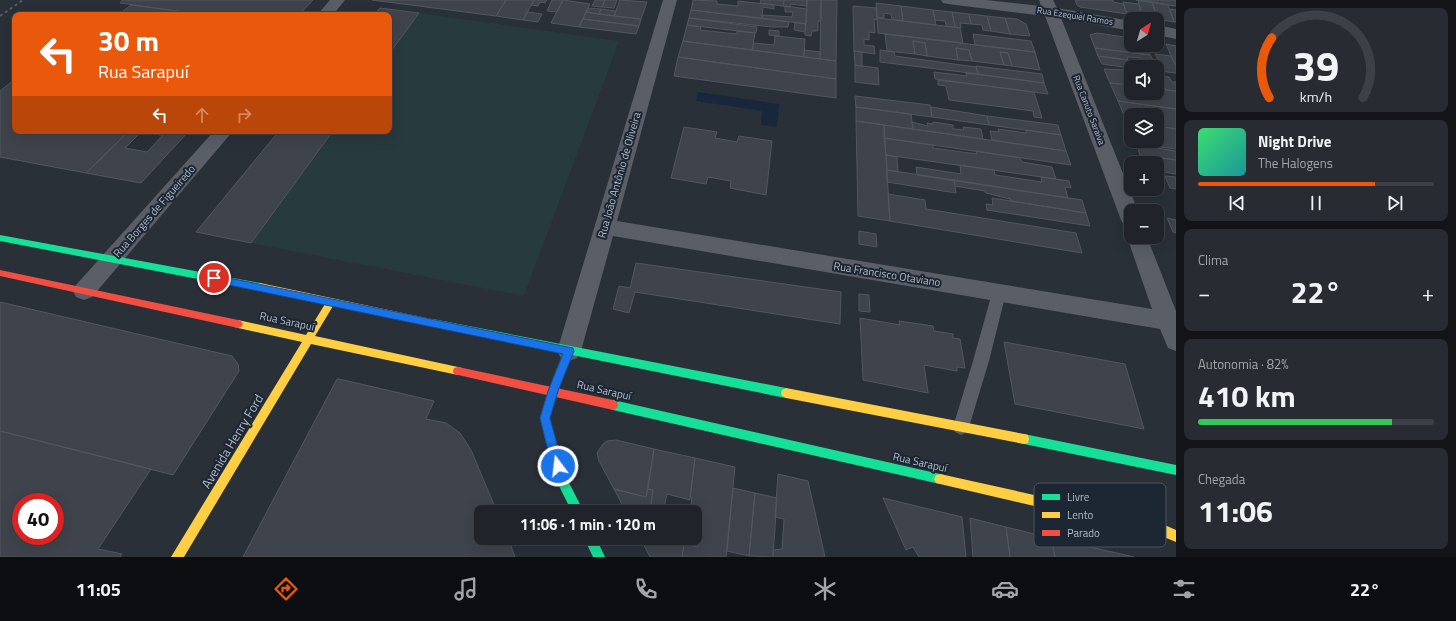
<!DOCTYPE html>
<html lang="pt">
<head>
<meta charset="utf-8">
<style>
	body { margin:0; font-family:"Titillium Web",sans-serif; background:#282c32; color:#f1f3f6; height:100vh; display:flex; flex-direction:column; font-size:15px; white-space:nowrap }
	* { box-sizing:border-box; margin:0 }
	p { font-size:13px; color:#a2a4a8 }
	.icon { flex:none; width:22px; height:22px; fill:none; stroke:currentColor; stroke-width:2; stroke-linecap:round; stroke-linejoin:round }
	.map { position:relative; flex:1; overflow:hidden }
	.side { display:flex; flex-direction:column; gap:8px; padding:8px; background:#121417; width:280px }
	.side>* { flex:none }
	.banner { position:absolute; left:12px; top:12px; width:380px; height:122px; border-radius:8px; box-shadow:0 4px 16px #0002,0 0 0 1px #3d4147; background:#ea580c; color:#fff; overflow:hidden }
	.needle { width:26px; rotate:37deg }
	.buttons { position:absolute; left:1124px; top:12px; display:grid; gap:8px }
	.buttons a { display:grid; place-items:center; width:40px; height:40px; border-radius:8px; background:#20242a; box-shadow:0 4px 16px #0002,0 0 0 1px #3d4147; font-size:20px }
	.speed { position:absolute; left:12px; top:493px; display:flex; gap:8px; font-size:20px; font-weight:700; text-align:center }
	.speed>* { display:grid; place-content:center; width:52px; height:52px; border-radius:50%; background:#20242a; box-shadow:0 4px 16px #0002,0 0 0 1px #3d4147; line-height:1 }
	.speed .limit { border:6px solid #d22; background:#fff; color:#111 }
	.pin { position:absolute; display:grid; place-items:center; width:34px; height:34px; color:#fff; margin:-17px; border:2px solid #fff; border-radius:50%; box-shadow:0 1px 4px #0007 }
	.me { position:absolute; width:44px; margin:-22px; rotate:345deg; stroke-linejoin:round; filter:drop-shadow(0 0 3px #0008) }
	.turn { display:flex; align-items:center; gap:14px; height:84px; padding:0 20px; font-size:18px }
	.turn .icon { width:52px; height:52px; stroke-width:2.5 }
	.turn b { display:block; font-size:28px; line-height:34px }
	.lanes { display:flex; align-items:center; height:38px; padding:0 20px; background:#0003; justify-content:center; gap:20px; direction:ltr }
	.lanes .off { opacity:.35 }
	.big { font-size:30px; font-weight:700; line-height:1.1 }
	.side .tile { flex:1; display:flex; flex-direction:column; justify-content:center; gap:6px; min-width:0; padding:0 14px; border-radius:8px; background:#282c32 }
	.side .dial { align-items:center; gap:0 }
	.dial svg { height:104px; overflow:visible; fill:none; stroke:#3d4147; stroke-width:7; stroke-linecap:round; text-anchor:middle }
	.dial text { fill:#f1f3f6; stroke:none }
	.song { display:flex; align-items:center; gap:12px }
	.cover { width:48px; height:48px; border-radius:6px; background:linear-gradient(135deg,hsl(140 70% 55%),hsl(180 70% 35%)) }
	.played { height:4px; border-radius:2px; background:linear-gradient(90deg,#ea580c 75%,#3d4147 75%) }
	.keys { display:flex; justify-content:space-around; direction:ltr }
	.heat { display:flex; justify-content:space-between; align-items:center; font-size:22px; direction:ltr }
	.charge { height:6px; border-radius:3px; background:linear-gradient(90deg,#34c759 82%,#3d4147 0) }
	.trip { position:absolute; left:474px; top:505px; width:228px; height:40px; border-radius:8px; background:#20242a; box-shadow:0 4px 16px #0002,0 0 0 1px #3d4147; font-weight:700; line-height:40px; text-align:center }
	.dock { display:flex; height:64px; justify-content:space-around; align-items:center; background:#0d0e11; color:#a2a4a8 }
	.dock .icon { width:28px; height:28px }
	.dock .current { color:#ea580c }
	.dock b { font-size:18px; color:#f1f3f6 }
	main { display:flex; flex:1; min-height:0 }
	.map>svg:first-child { display:block }
</style>
</head>
<body>
<main>
<div class="map">
<svg width="1176" height="557" viewBox="0 0 1176 557">
	<rect width="100%" height="100%" fill="#2a3038"/>
	<path fill="#273a3e" d="M419,13L619,41L524,296L251,243L333,131H389V54Z"/>
	<path fill="#19273c" d="M698,92L779,104L777,127L761,125L762,111L696,101Z"/>
	<path fill="#3f444c" stroke="#52575f" fill-rule="evenodd" d="M123,0H313L299,15H207L120,3Z
		M372,0H506L496,16Z
		M506,0H534L523,20L496,16Z
		M534,0H547L545,3L540,2L538,6L531,5Z
		M552,0H563L557,12L547,11Z
		M563,0L590,4L579,27L551,23Z
		M595,0H605L602,7L592,6Z
		M605,0H617L614,8L602,7Z
		M620,0L647,2L641,19L614,16Z
		M693,0L717,1V4L738,6V1L774,5V9L763,7L762,18L691,10Z
		M761,0H784L783,6L760,3Z
		M784,0H807V6L791,4L790,7L783,6Z
		M807,0H821V21H818V31H812L811,36L805,35Z
		M821,0H837L836,61L820,59Z
		M1075,0H1113V2L1123,4L1127,14L1080,7L1077,5Z
		M1136,0H1176V6L1168,5Z
		M1138,0L1152,2L1158,19L1142,17Z
		M1123,2L1139,4L1142,17L1127,14Z
		M1152,2L1168,5L1174,22L1158,19Z
		M876,3L901,6L903,21L892,19L891,14L884,13V18H877Z
		M131,5L207,15H118Z
		M785,6L807,9L806,24L762,18V15L792,17L793,12H785Z
		M853,6L877,8V20L874,19L875,33L869,32V40L864,39V45L874,46L875,54L854,51Z
		M901,6L933,10L936,25L903,21Z
		M380,8L419,13L389,54V15H374Z
		M588,8L601,9L599,14L586,12Z
		M601,9L616,11L614,16L599,14Z
		M1170,9L1176,10V22H1174Z
		M691,10L789,22L788,27H772L689,18Z
		M933,10L952,12L955,27L946,26L945,21L935,20Z
		M527,12L542,14L538,22L523,20Z
		M586,12L599,14L641,19L639,26L583,19Z
		M952,12L969,14L971,24L960,23L961,28L955,27Z
		M969,14L987,16L991,31L983,30L982,25L971,24Z
		M987,16L1005,18L1010,34L991,31Z
		M689,18L757,27L756,33L687,25Z
		M877,18L960,28L963,43L878,33Z
		M1005,18L1017,19L1026,24L1030,36L1010,34Z
		M583,19L639,26L636,34L579,27Z
		M795,22L806,24L805,32L794,30Z
		M687,25L701,27L700,30L737,34V31L755,33L752,50L683,41Z
		M769,30L779,31V36L769,35Z
		M1097,33L1131,38V45H1157V43H1159L1161,50L1138,47L1139,50L1149,51L1150,55L1095,48L1090,35Z
		M885,34L1035,52L1040,70L1012,66L1008,53L1000,52L1004,65L972,61L969,50L956,48L958,60L927,56L925,43L913,41L915,54L887,51Z
		M973,34L1031,41L1035,52L975,45Z
		M775,36L805,39L804,57L752,50L754,43L774,45Z
		M683,41L836,61V79L678,57Z
		M913,41L925,43L927,56L915,54Z
		M1166,44L1176,46V66L1171,56Z
		M956,48L969,50L972,61L958,60Z
		M1095,48L1150,55L1155,63L1142,62L1141,58L1127,57L1128,60L1098,56Z
		M804,50L820,52V59L804,57Z
		M880,50L894,52L895,56L976,67L978,74L880,62Z
		M854,51L862,52V66L855,65Z
		M1000,52L1008,53L1012,66L1004,65Z
		M1155,54L1171,56L1176,66V73L1159,71L1157,68H1163Z
		M1098,56L1128,60L1129,62L1146,64L1145,62L1155,63L1157,67L1131,68L1102,64Z
		M678,57L836,79V98L674,76Z
		M855,65L878,68L879,85L855,82Z
		M976,66L1042,74L1044,83L978,74Z
		M1124,67L1131,68V85L1110,83L1104,69L1126,70Z
		M934,72L967,76L966,73L1044,83L1048,94L935,79Z
		M1158,76L1169,77L1172,82H1176V91L1166,90Z
		M15,79V131H129L86,173L0,157V91Z
		M1157,79H1160L1166,90L1157,89Z
		M938,80L1034,92L1042,118L1034,117L1033,111L949,100L946,86L938,85Z
		M1110,83L1131,85V93H1157V89L1176,91V109L1118,101Z
		M855,96L930,105L932,117L856,107Z
		M1118,101L1176,109V129L1157,126V115H1131V123L1127,122Z
		M856,107L911,114L913,129L856,121Z
		M931,107L987,116L989,125L932,117Z
		M987,116L1058,125L1061,135L989,125Z
		M856,121L884,125L890,221L858,216Z
		M912,122L928,126L927,123L933,124V122L953,125V129L964,130L963,127L981,129L983,139L913,129Z
		M884,125L1066,151L1071,165L884,138Z
		M1157,126L1176,129V149L1136,144L1135,141H1157Z
		M684,127L717,132L715,138L737,142L739,136L772,141L766,195L730,188L731,181L708,177L706,184L671,178Z
		M998,129L1026,133V130L1061,135L1066,151L992,140L990,131L999,132Z
		M129,131H142L125,148L147,152L163,135H159L162,131H189L141,183L86,173Z
		M279,131H333L251,243L196,232Z
		M884,138L933,145V148L977,154L976,151L1020,158L1022,162L1052,167L1056,179L886,155Z
		M1137,145L1176,151V160L1140,155Z
		M886,155L897,157L898,172L887,170Z
		M1140,155L1176,160V174L1157,171V163H1144Z
		M960,165L994,170L995,175L1042,182L1041,177L1069,181L1071,188L1065,187L1068,198L917,175L916,167L961,174Z
		M887,170L954,180L956,193L887,182Z
		M1165,176L1176,177V189L1170,188Z
		M954,180L1082,200L1086,213L1011,201L1010,199L986,193L985,191L955,186Z
		M888,194L925,200L926,209L1076,233L1082,253L890,221Z
		M992,198L1086,213L1090,226L987,210L986,204L993,205Z
		M1167,218L1176,220V233L1173,232Z
		M859,231L876,234L877,247L859,244Z
		M636,263L841,292L840,324L635,292L629,313L613,309L619,286L630,288Z
		M859,294L869,295L870,312L859,311Z
		M0,302L232,356L238,364L239,371L173,475L0,431Z
		M860,318L900,325L899,321L933,326L934,331L953,334V338L960,339L965,368L957,367V371L924,365L928,393L863,380Z
		M1004,342L1125,364L1144,429L1015,404Z
		M337,379H339L434,401L426,419L446,423L460,433L471,450L497,512H481V538H508L515,557H243Z
		M0,431L151,469L98,549L122,554L120,557H0ZM21,502H55V536H21Z
		M616,440L654,449L646,497L614,489L599,461L597,453L603,444L607,441Z
		M654,449L695,458L690,500L667,494L663,512H650L653,490L648,489Z
		M695,458L735,467L726,557H682L684,544L698,547L700,525L695,524V512H690L692,498L690,497Z
		M778,474L808,481L825,557H773V550L782,549L784,519L775,517Z
		M733,488L755,493L749,556L727,551Z
		M614,489L646,497L648,489L653,490L650,512H626Z
		M755,493L777,498L773,557L749,556Z
		M883,498L962,517L966,557H919L913,547L906,550Z
		M970,518L1006,527L1010,557H973Z
		M1006,527L1051,538L1055,557H1010Z
		M640,538H685L682,557H650Z
		M1051,538L1134,557H1055Z"/>
	<g fill="none" stroke-linecap="round" stroke-linejoin="round">
		<path fill="#5a5e66" fill-rule="evenodd" d="M999,287L1004,289L1006,293L989,361L969,427L967,432L961,435L955,432L953,427L973,361L992,293L994,289Z"/>
		<path fill="#5a5e66" fill-rule="evenodd" d="M330,0H345L333,15H317Z
			M663,0H677L617,221L1152,309L1127,237L1131,231V237H1147L1176,311V351L1168,348L1160,329L613,236L581,351L577,358L569,361L561,358L557,351Z
			M941,0H986L1041,6L1039,0H1053L1057,8L1131,21V31L1061,18L1138,211H1131V227L1124,225L1121,220L1045,16L948,4L943,3Z
			M1157,25L1176,29V39L1157,35Z
			M214,131H233L92,297L84,300L76,297L73,291L76,285Z"/>
		<path fill="#16e098" fill-rule="evenodd" d="M0,235L260,283L263,284L265,287L263,290L260,291L0,241Z
			M433,319L786,388L790,390L791,393L790,396L786,398L572,355L558,391L550,418L565,475L584,512H572L554,476L540,418L548,391L563,353L433,327L430,326L428,323L430,320Z
			M613,400L940,474L944,475L946,479L944,483L940,484L613,410L609,408L608,405L609,402Z
			M1024,434L1176,465V475L1024,444L1020,443L1019,439L1020,435Z
			M584,538H596L605,557H593Z"/>
		<path fill="#ffcf43" fill-rule="evenodd" d="M260,283L436,320L438,323L436,326L433,327L333,306L315,336L458,367L462,368L463,371L462,374L458,375L311,344L184,557H171L302,342L238,328L235,327L233,324L235,321L238,320L306,335L325,304L257,290L255,287L257,284Z
			M786,388L1024,434L1028,435L1029,439L1028,443L1024,444L786,398L782,396L781,393L782,390Z
			M940,474L1160,523L1176,530V542L1159,535L940,484L936,483L934,479L936,475Z"/>
		<path fill="#f24e42" fill-rule="evenodd" d="M0,270L238,320L241,321L243,324L241,327L238,328L0,276Z
			M458,367L613,400L617,402L618,405L617,408L613,410L458,375L454,374L453,371L454,368Z"/>
		<path stroke="#595d64" stroke-width="2" stroke-dasharray="3 3" stroke-linecap="butt" d="M0,16L23,0"/>
	</g>
	<path fill="#1a73e8" stroke="#114b97" d="M214,275L573,348L574,351L558,391L550,418L563,466L562,470L558,471L554,470L552,466L540,418L548,391L563,354L214,282L210,278Z"/>
	<g text-anchor="middle" stroke-width="4" stroke-linejoin="round" paint-order="stroke">
		<g font-size="9" fill="#b4bcc9" stroke="#1d2633">
			<text transform="translate(1075 16) rotate(9)" y="3">Rua Ezequiel Ramos</text>
			<text transform="translate(1089 110) rotate(69)" y="3">Rua Canuto Saraiva</text>
		</g>
		<g font-size="11" fill="#b4bcc9" stroke="#1d2633">
			<text transform="translate(619 175) rotate(-74)" y="4">Rua João Antônio de Oliveira</text>
			<text transform="translate(154 211) rotate(-49)" y="4">Rua Borges de Figueiredo</text>
			<text transform="translate(887 274) rotate(9)" y="4">Rua Francisco Otaviano</text>
			<text transform="translate(287 321) rotate(12)" y="4">Rua Sarapuí</text>
			<text transform="translate(604 390) rotate(13)" y="4">Rua Sarapuí</text>
			<text transform="translate(920 462) rotate(13)" y="4">Rua Sarapuí</text>
		</g>
		<g font-size="13" fill="#b4bcc9" stroke="#1d2633">
			<text transform="translate(232 441) rotate(-59)" y="5">Avenida Henry Ford</text>
		</g>
	</g>
	<rect x="1034" y="483" width="132" height="64" rx="6" fill="#1d2633" stroke="#4a5360" stroke-width="1"/>
	<rect x="1042" y="494" width="18" height="6" fill="#16e098"/>
	<rect x="1042" y="512" width="18" height="6" fill="#ffcf43"/>
	<rect x="1042" y="530" width="18" height="6" fill="#f24e42"/>
	<g font-size="11" fill="#b4bcc9">
		<text x="1067" y="501">Livre</text>
		<text x="1067" y="519">Lento</text>
		<text x="1067" y="537">Parado</text>
	</g>
</svg>
<div class="buttons">
<a><svg class="needle" viewBox="-14 -14 28 28"><path d="M0-13l5 13h-10z" fill="#e53935"/><path d="M0 13l5-13h-10z" fill="#a2a4a8"/></svg></a>
<a><svg class="icon" aria-label="sound" viewBox="0 0 24 24"><path d="M4 9h4l5-4v14l-5-4H4zM17 9q2 3 0 6"/></svg></a>
<a><svg class="icon" aria-label="layers" viewBox="0 0 24 24"><path d="M12 4l9 5-9 5-9-5zM3 14l9 5 9-5"/></svg></a>
<a>+</a>
<a>−</a>
</div>
<div class="speed"><div class="limit">40</div></div>
<div class="pin" style="left:214px;top:278px;background:#d93025"><svg class="icon" aria-label="arrive" viewBox="0 0 24 24"><path d="M6 21V4h12l-3 4 3 4H6"/></svg></div>
<svg class="me" style="left:558px;top:466px" viewBox="-20 -20 40 40"><circle r="17" fill="#1a73e8" stroke="#fff" stroke-width="3"/><path d="M0-11L8 9 0 5-8 9z" fill="#fff"/></svg>
<div class="trip">11:06 · 1 min · 120 m</div>
<div class="banner">
<div class="turn"><svg class="icon" aria-label="left" viewBox="0 0 24 24"><path d="M17 20v-9H6M10 6l-5 5 5 5"/></svg><div><b>30 m</b>Rua Sarapuí</div></div>
<div class="lanes"><svg class="icon" aria-label="left" viewBox="0 0 24 24"><path d="M17 20v-9H6M10 6l-5 5 5 5"/></svg><svg class="icon off" aria-label="ahead" viewBox="0 0 24 24"><path d="M12 20V5M6 11l6-6 6 6"/></svg><svg class="icon off" aria-label="right" viewBox="0 0 24 24"><path d="M7 20v-9h11M14 6l5 5-5 5"/></svg></div>
</div>
</div>
<section class="side">
<div class="tile dial"><svg viewBox="0 0 100 80">
<path d="M14 69A42 42 0 1 1 86 69"/>
<path d="M14 69A42 42 0 0 1 16 23" stroke="#ea580c"/>
<text x="50" y="56" font-size="32" font-weight="700">39</text>
<text x="50" y="72" font-size="11">km/h</text>
</svg></div>
<div class="tile">
<div class="song"><i class="cover"></i><div><b>Night Drive</b><p>The Halogens</p></div></div>
<div class="played"></div>
<div class="keys"><svg class="icon" aria-label="previous" viewBox="0 0 24 24"><path d="M18 5L8 12l10 7zM5 5v14"/></svg><svg class="icon" aria-label="pause" viewBox="0 0 24 24"><path d="M8 5v14M16 5v14"/></svg><svg class="icon" aria-label="next" viewBox="0 0 24 24"><path d="M6 5l10 7-10 7zM19 5v14"/></svg></div>
</div>
<div class="tile"><p>Clima</p>
<div class="heat"><a>−</a><b class="big">22°</b><a>+</a></div>
</div>
<div class="tile"><p>Autonomia · 82%</p><b class="big">410 km</b><div class="charge"></div></div>
<div class="tile"><p>Chegada</p><b class="big">11:06</b></div>
</section>
</main>
<nav class="dock">
<b>11:05</b>
<svg class="icon current" aria-label="directions" viewBox="0 0 24 24"><path d="M12 3l9 9-9 9-9-9zM9 14v-3h6M13 9l2 2-2 2"/></svg>
<svg class="icon" aria-label="music" viewBox="0 0 24 24"><path d="M9 18V5l10-2v13"/><circle cx="6" cy="18" r="3"/><circle cx="16" cy="16" r="3"/></svg>
<svg class="icon" aria-label="phone" viewBox="0 0 24 24"><path d="M5 4h4l2 5-3 2q2 4 5 5l2-3 5 2v4C11 20 4 13 5 4z"/></svg>
<svg class="icon" aria-label="climate" viewBox="0 0 24 24"><path d="M12 3v18M4 7l16 10M4 17L20 7"/></svg>
<svg class="icon" aria-label="car" viewBox="0 0 24 24"><path d="M5 17H2v-5l4-1 3-4h7l3 4 3 1v5h-3M9 17h6M6 11h13"/><circle cx="7" cy="17" r="2"/><circle cx="17" cy="17" r="2"/></svg>
<svg class="icon" aria-label="filters" viewBox="0 0 24 24"><path d="M4 7h16M4 17h16"/><circle cx="9" cy="7" r="2"/><circle cx="15" cy="17" r="2"/></svg>
<b>22°</b>
</nav>
</body>
</html>
